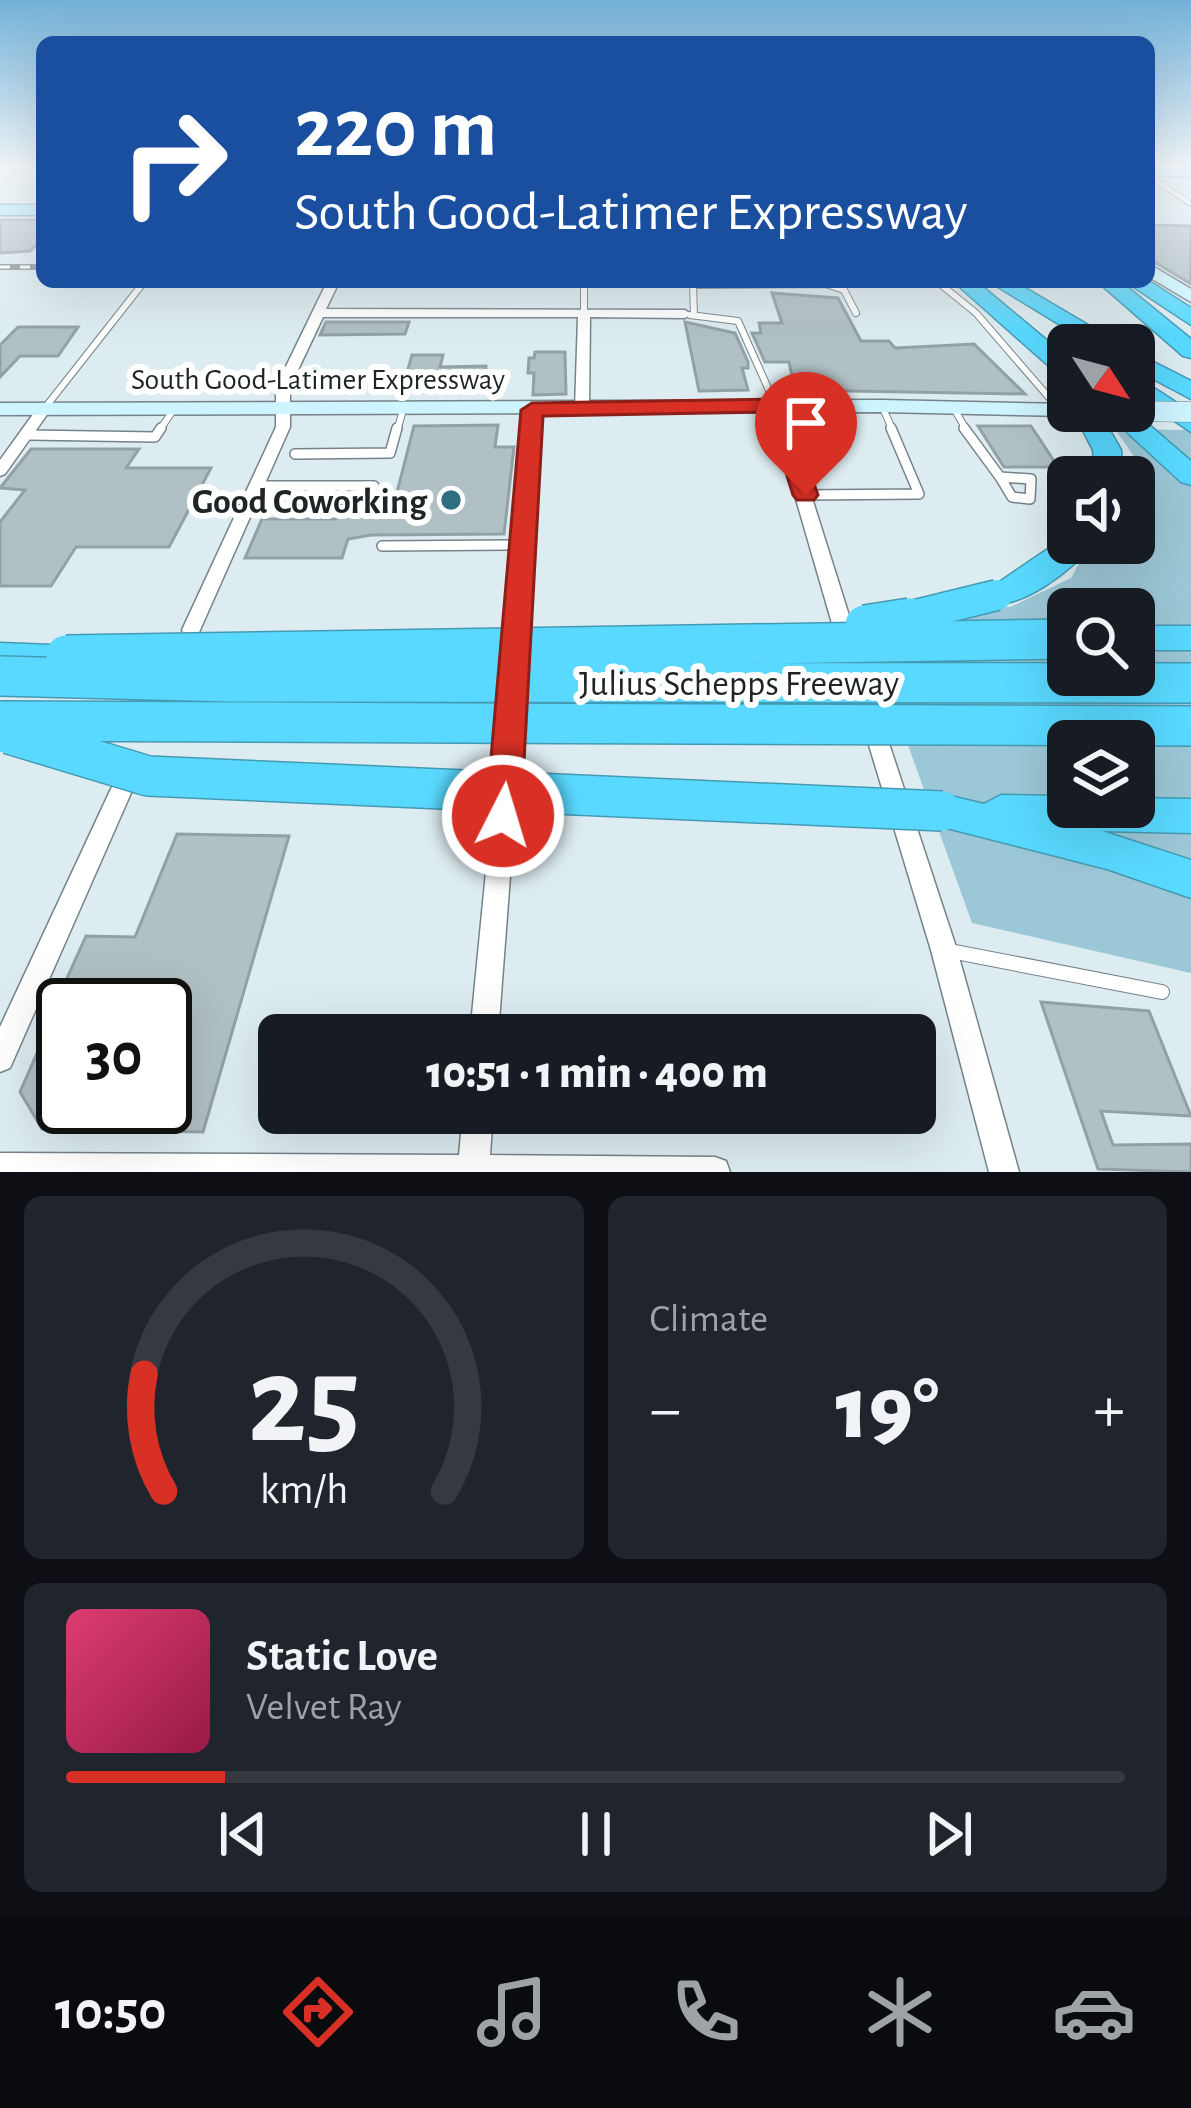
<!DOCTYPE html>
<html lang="en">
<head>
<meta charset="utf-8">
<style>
	body { margin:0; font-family:"Alegreya Sans",sans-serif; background:#20242c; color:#f1f3f6; height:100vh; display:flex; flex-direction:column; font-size:45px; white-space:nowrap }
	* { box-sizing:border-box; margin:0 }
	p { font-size:39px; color:#9ea1a6 }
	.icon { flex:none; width:66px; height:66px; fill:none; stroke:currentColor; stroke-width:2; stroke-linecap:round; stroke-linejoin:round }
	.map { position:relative; height:1172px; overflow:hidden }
	.drawer { display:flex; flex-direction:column; gap:24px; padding:24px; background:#0d0f14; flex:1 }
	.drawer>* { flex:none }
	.banner { position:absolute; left:36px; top:36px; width:1119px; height:252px; border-radius:18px; box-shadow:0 12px 48px #0002; background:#1a4fa0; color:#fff; overflow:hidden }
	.needle { width:78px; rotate:126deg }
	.controls { position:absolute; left:1047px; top:324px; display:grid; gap:24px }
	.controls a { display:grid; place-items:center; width:108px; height:108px; border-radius:18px; background:#171b24; box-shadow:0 12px 48px #0002; font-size:60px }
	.speed { position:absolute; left:36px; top:978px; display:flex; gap:24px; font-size:60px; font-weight:700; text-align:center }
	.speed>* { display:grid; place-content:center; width:156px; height:156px; border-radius:50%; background:#171b24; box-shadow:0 12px 48px #0002; line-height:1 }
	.speed .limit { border:6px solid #111; border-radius:18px; background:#fff; color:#111 }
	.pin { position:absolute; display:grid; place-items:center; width:102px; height:102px; color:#fff; margin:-123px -51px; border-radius:50% 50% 50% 0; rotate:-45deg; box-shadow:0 0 12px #0007 }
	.pin .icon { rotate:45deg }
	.me { position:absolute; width:132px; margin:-66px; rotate:5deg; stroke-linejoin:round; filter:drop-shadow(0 0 9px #0008) }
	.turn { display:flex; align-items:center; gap:42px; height:252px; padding:0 60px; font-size:54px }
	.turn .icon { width:156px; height:156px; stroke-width:2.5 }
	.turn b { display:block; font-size:84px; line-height:102px }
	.big { font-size:90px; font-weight:800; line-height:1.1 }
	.drawer .tile { flex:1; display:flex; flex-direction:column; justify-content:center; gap:18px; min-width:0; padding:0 42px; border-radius:18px; background:#20242c }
	.drawer .dial { align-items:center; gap:0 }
	.dial svg { height:312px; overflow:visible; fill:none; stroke:#363941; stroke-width:7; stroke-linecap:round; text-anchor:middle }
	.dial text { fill:#f1f3f6; stroke:none }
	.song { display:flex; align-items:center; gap:36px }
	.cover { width:144px; height:144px; border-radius:18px; background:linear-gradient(135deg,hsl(340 70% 55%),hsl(340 70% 35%)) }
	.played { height:12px; border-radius:6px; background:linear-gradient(90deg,#d93025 15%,#363941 15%) }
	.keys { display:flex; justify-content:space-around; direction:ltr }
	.heat { display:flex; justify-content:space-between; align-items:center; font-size:66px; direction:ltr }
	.drawer .tiles { flex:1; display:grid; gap:24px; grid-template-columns:1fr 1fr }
	.tile:last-child { grid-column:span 2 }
	.trip { position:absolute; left:258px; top:1014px; width:678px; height:120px; border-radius:18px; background:#171b24; box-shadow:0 12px 48px #0002; font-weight:800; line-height:120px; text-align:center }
	.tabs { display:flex; height:192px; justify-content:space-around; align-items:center; background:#090b0e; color:#9ea1a6 }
	.tabs .icon { width:84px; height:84px }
	.tabs .selected { color:#d93025 }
	.tabs b { font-size:54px; color:#f1f3f6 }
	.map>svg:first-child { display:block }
</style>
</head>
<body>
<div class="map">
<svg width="1191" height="1172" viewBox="0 0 1191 1172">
	<rect width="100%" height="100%" fill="#ddecf1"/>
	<path fill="#9cc7d6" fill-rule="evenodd" d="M1115,429L1191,430V973L972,923L858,606L1010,607L1071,578L1090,543H1134V477H1125L1135,458ZM1068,609H1134V675H1068ZM1068,741H1134V807H1068Z"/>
	<path fill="#b1c0c5" stroke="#93a1a6" stroke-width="3" d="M0,220H42V240L30,251L0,253Z
		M1149,225L1191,226V284L1149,259Z
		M772,293L838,298L861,341H889L895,348L974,344L1025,394L795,390L789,362H765L752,333H761L759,323H782Z
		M326,322H409L405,334L320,335Z
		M685,322L735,333L748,362V368H742L748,390L699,391Z
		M18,327H78L58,356H20L0,377V345Z
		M535,352H565L566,394L533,395L534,373H528L529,358H534Z
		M412,355H443L440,367L486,366L485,383H476V389L401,393Z
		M498,425L495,447H514L504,534L371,535L348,539L342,558H245L262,519H336L343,495L397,492L414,426Z
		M978,426H1031L1058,467H1004Z
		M31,449H139L126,468H211L169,547H76L51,586H0V522L25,490L0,488Z
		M177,834L289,836L203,1132L42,1129L20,1092L45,1035L63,1036V1107H165V1005H127L135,986L64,985L86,936L135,937Z
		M1041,1002L1149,1011L1191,1116L1101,1111L1113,1145L1191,1144V1172L1098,1169Z
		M511,1113H680L681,1130L510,1131Z"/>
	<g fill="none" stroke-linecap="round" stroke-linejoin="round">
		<g stroke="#768388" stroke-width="6">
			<path id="lane-far3" d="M1151,177L1191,204"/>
		</g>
		<g stroke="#768388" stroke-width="8">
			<path id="lane-far2" d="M584,282V314
				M939,283L976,313L1059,409
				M690,315L738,321L776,406
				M694,315L693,285L826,284L844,290L856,313
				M882,406L893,431
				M953,407L967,431
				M44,409L144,282
				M159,431L174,409
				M397,431L403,410"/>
		</g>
		<g stroke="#768388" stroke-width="12">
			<path id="lane-far1" d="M964,428L1000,477
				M29,435L155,437L161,428
				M295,454L390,453L397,428
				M1000,477L1031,479L1030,499L1012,497Z
				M256,486H374
				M805,495L919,494L891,428
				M382,546L523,545"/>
		</g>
		<g stroke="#768388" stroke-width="16">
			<path id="lane" d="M950,951L1162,992"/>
		</g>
		<g stroke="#768388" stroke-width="3">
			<path id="street" d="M327,282H339L326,309L685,310L691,314L685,318L590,317L589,409L582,413L575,409L578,317H323L290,387V427L200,630L198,635H184L182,630L276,427V387Z
				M776,402L783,406L858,644L855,649H841L838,644L769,406Z
				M44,405L51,409L5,474L0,476V460L39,406Z
				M532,406L539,410L527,650L524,655H510L507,650L525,410Z
				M515,671L522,673L525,678L498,1035H470L505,678L508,673Z
				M872,714L879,716L882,722L957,950L1019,1172H989L931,950L862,722L865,716Z
				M120,784L128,787L131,793L10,1068L0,1072V1027L109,793L112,787Z
				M463,1113H493L490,1155L715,1157L726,1161L730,1172H0V1153L459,1155Z"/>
		</g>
		<g stroke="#768388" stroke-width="3">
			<path id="secondary" d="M1149,264L1191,289V302L1149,277Z
				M882,400L1068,404V411H1078L1068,416L882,412L0,415V403Z"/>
		</g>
		<g stroke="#459ab3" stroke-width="3">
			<path id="primary" d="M1149,166L1191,167V177L1149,175Z
				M0,205H42V215H0Z"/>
		</g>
		<g stroke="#459ab3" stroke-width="3">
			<path id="highway" d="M1149,281L1191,308V325L1126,282Z
				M954,282H977L1068,358V377L1059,375Z
				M990,282H1015L1122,345H1093Z
				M1098,282H1121L1191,339V358L1183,356Z
				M1134,352L1191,381V399L1134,369Z
				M1134,375L1191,412V432L1134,394Z
				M1073,411H1099L1121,450L1123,477H1095L1093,450Z
				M1104,411H1133L1191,461V485L1181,482Z
				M1067,536L1068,543H1094C1074,569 1019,612 985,603L980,595Z
				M1134,626H1191V650H1134Z
				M0,643L79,646L84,655L79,664L0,667Z
				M942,794L984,804L1001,795L1068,796V807H1134V798L1191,799V833L1102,831L1191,860V898L1107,869L927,823L921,811L927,799Z"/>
		</g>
		<use href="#lane-far3" stroke="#fff" stroke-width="4.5"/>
		<use href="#lane-far2" stroke="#fff" stroke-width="6"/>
		<use href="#lane-far1" stroke="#fff" stroke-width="9"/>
		<use href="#lane" stroke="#fff" stroke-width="14"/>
		<use href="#street" fill="#fff" fill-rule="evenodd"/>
		<use href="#secondary" fill="#cdf4ff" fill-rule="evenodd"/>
		<use href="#primary" fill="#9be8ff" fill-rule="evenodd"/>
		<use href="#highway" fill="#59d9ff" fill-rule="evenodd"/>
		<g stroke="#7c8689" stroke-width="6">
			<path id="rail" d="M0,267H42"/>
		</g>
		<use href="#rail" stroke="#fff" stroke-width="3" stroke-dasharray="10" stroke-linecap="butt"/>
		<g stroke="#768388" stroke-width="21" stroke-linecap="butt">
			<path id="secondary-bridge" d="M1134,411L1191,412"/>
		</g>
		<g stroke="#459ab3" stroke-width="33" stroke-linecap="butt">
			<path id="highway-bridge-far1" d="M891,621L997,595"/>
		</g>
		<g stroke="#459ab3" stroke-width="42" stroke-linecap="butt">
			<path id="highway-bridge" d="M865,625L910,618
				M66,655L1068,639
				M0,676L232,682L1191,683
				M0,721L1191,726
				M9,734L148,776L942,811"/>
		</g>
		<use href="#secondary-bridge" stroke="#cdf4ff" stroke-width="20"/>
		<use href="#highway-bridge-far1" stroke="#59d9ff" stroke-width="30"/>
		<use href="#highway-bridge" stroke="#59d9ff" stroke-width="39"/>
	</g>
	<linearGradient id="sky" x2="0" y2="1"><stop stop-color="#72b0d8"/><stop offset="0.5" stop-color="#f0f6f9"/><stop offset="1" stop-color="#f0f6f9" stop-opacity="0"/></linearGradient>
	<rect width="1191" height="331" fill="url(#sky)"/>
	<path fill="#d93025" stroke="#8d1f18" stroke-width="3" d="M776,399L786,406L818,495L814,500H797L793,495L767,412L543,416L521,816L515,826L503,831L491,826L486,816L521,410L532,403Z"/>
	<circle fill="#2e6f82" stroke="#fff" stroke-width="4.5" cx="451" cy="500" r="12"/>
	<g text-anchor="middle" stroke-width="12" stroke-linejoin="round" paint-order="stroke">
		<g font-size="30" fill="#1f2426" stroke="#fff">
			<text x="318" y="389">South Good-Latimer Expressway</text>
		</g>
		<g font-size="36" font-weight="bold" fill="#1f2426" stroke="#fff" text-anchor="end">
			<text x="427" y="513">Good Coworking</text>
		</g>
		<g font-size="36" fill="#1f2426" stroke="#fff">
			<text x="739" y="695">Julius Schepps Freeway</text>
		</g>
	</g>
</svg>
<div class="controls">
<a><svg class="needle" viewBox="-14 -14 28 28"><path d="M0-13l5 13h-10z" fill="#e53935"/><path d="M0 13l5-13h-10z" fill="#9ea1a6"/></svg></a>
<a><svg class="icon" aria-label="sound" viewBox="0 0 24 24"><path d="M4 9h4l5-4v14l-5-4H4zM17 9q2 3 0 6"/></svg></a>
<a><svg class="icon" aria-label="search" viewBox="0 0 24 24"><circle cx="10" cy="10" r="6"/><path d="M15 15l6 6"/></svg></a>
<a><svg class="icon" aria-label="layers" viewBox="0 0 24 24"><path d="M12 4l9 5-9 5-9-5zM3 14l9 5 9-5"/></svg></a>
</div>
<div class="speed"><div class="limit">30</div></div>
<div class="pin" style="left:806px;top:495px;background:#d93025"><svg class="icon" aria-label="arrive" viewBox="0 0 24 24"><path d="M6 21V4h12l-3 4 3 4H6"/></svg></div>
<svg class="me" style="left:503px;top:816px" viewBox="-20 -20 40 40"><circle r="17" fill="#d93025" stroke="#fff" stroke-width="3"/><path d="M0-11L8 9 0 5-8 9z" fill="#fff"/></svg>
<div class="trip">10:51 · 1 min · 400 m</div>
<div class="banner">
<div class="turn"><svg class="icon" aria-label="right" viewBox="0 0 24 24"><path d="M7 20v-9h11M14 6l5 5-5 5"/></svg><div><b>220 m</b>South Good-Latimer Expressway</div></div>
</div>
</div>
<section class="drawer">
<div class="tiles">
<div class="tile dial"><svg viewBox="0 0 100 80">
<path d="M14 69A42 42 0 1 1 86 69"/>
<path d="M14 69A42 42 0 0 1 9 39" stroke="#d93025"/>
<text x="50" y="56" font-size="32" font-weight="700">25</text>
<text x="50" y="72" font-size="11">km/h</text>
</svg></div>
<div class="tile"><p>Climate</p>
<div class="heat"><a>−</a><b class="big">19°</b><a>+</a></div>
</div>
<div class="tile">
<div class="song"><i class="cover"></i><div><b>Static Love</b><p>Velvet Ray</p></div></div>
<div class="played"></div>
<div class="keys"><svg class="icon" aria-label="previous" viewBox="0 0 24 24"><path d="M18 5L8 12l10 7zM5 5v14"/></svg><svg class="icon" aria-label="pause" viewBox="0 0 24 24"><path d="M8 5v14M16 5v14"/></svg><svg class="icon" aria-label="next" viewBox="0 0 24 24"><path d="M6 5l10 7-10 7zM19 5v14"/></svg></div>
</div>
</div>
</section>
<nav class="tabs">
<b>10:50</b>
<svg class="icon selected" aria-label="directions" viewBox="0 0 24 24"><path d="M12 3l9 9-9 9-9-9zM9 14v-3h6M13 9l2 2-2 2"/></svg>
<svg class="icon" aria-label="music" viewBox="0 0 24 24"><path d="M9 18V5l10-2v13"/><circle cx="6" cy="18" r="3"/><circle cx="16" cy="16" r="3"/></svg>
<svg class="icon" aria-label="phone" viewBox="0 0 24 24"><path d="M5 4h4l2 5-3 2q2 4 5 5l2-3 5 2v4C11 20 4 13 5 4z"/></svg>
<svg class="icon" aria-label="climate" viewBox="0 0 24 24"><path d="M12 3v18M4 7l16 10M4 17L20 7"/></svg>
<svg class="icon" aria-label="car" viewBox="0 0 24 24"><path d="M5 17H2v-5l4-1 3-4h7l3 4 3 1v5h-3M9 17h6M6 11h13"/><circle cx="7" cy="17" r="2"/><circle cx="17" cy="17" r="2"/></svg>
</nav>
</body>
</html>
